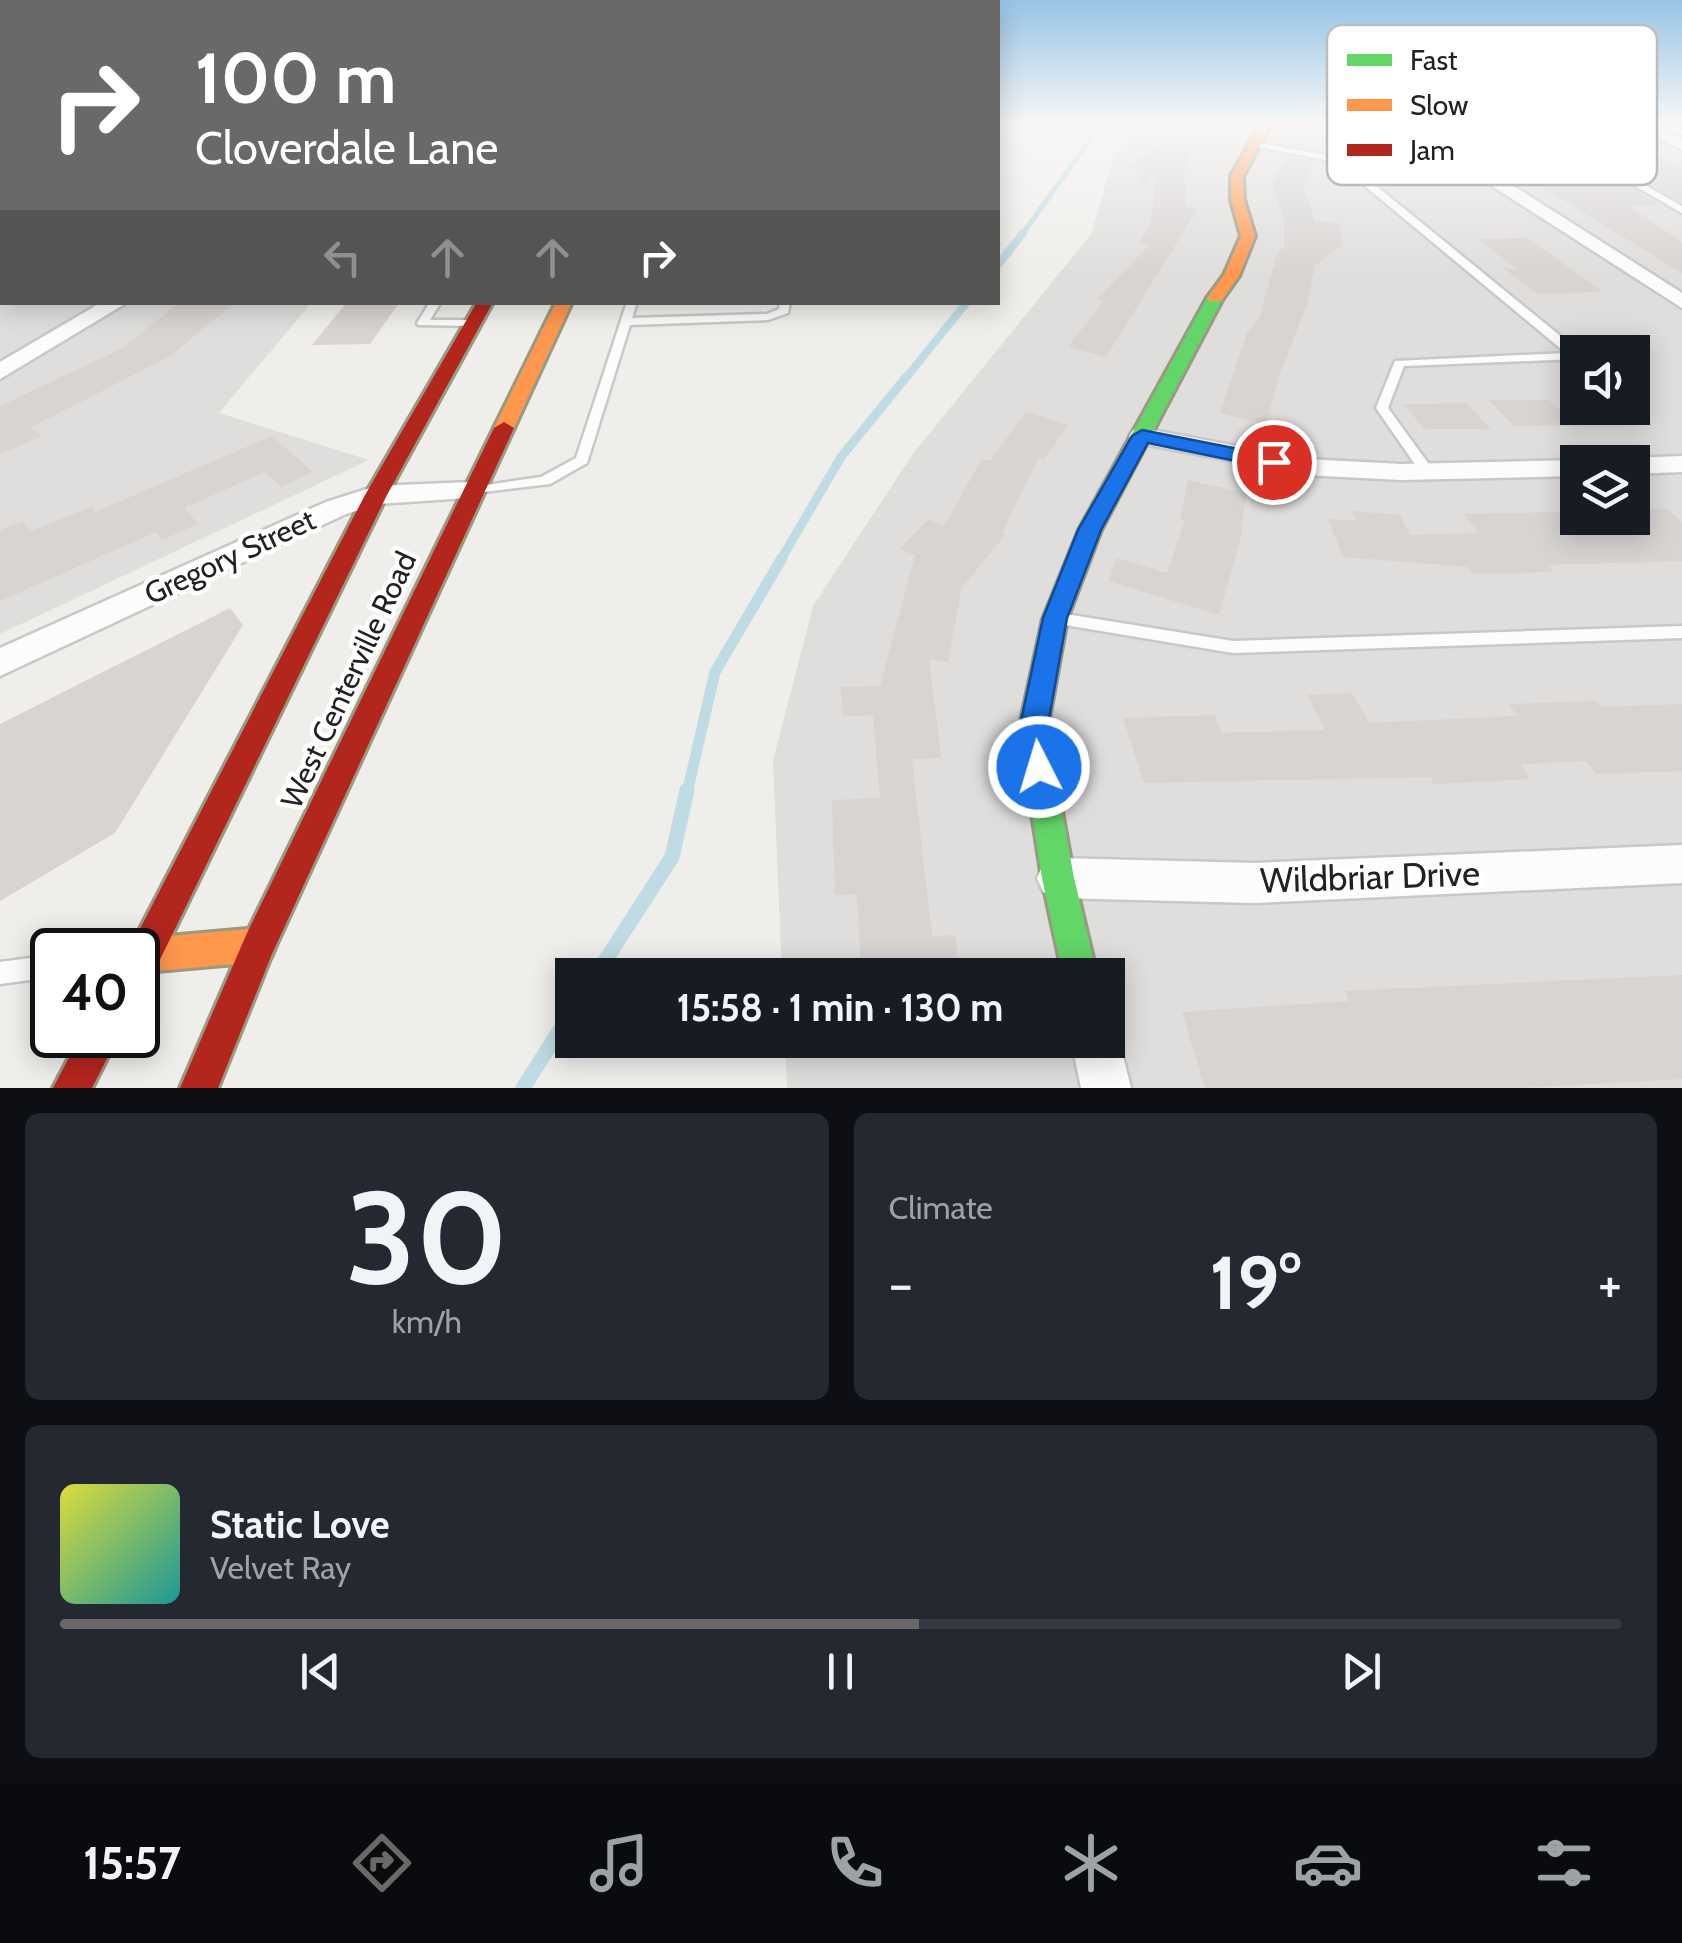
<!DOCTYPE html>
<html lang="en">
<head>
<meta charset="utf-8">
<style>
	body { margin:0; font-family:Cabin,sans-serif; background:#242831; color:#f1f3f6; height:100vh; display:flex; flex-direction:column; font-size:38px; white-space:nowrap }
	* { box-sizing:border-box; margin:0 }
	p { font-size:32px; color:#9ea1a6 }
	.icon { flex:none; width:55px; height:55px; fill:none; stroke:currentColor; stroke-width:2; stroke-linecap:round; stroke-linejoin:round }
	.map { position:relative; height:1088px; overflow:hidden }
	.panel { display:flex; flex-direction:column; gap:25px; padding:25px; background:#0d0f14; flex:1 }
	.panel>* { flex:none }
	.top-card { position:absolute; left:0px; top:0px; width:1000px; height:305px; box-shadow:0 5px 25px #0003; background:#6a6968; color:#fff; overflow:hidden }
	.fabs { position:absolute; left:1560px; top:335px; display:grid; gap:20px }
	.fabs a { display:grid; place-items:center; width:90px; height:90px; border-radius:0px; background:#171b24; box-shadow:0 5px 25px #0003; font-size:50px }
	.speed { position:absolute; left:30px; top:928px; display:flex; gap:20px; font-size:50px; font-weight:700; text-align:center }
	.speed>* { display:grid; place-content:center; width:130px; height:130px; border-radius:50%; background:#171b24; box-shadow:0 5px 25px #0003; line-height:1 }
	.speed .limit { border:5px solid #111; border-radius:15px; background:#fff; color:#111 }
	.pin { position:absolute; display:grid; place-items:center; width:85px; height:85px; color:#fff; margin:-42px; border:5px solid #fff; border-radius:50%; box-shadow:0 2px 10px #0007 }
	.me { position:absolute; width:110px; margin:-55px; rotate:355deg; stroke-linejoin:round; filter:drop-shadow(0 0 8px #0008) }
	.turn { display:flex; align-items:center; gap:35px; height:210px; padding:0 30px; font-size:45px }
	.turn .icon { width:130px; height:130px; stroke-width:2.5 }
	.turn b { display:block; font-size:70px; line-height:85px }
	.lanes { display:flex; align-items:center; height:95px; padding:0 30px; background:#0003; justify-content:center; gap:50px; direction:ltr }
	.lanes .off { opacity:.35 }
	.big { font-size:75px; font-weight:700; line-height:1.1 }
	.panel .card { flex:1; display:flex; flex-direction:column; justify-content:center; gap:15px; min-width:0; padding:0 35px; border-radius:15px; background:#242831 }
	.panel .dial { align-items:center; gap:0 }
	.dial b { font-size:130px; line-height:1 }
	.song { display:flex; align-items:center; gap:30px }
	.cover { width:120px; height:120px; border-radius:15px; background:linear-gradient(135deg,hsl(60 70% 55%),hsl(180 70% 35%)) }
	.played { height:10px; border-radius:5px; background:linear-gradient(90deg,#6a6968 55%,#363941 55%) }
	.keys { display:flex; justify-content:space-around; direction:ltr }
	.heat { display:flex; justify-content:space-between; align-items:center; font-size:55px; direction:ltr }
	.panel .tiles { flex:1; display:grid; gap:25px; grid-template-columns:1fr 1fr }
	.card:last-child { grid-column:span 2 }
	.trip { position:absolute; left:555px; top:958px; width:570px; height:100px; border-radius:0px; background:#171b24; box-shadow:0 5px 25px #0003; font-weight:700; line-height:100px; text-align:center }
	.dock { display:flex; height:160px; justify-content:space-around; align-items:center; background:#090b0e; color:#9ea1a6 }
	.dock .icon { width:70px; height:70px }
	.dock .active { color:#6a6968 }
	.dock b { font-size:45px; color:#f1f3f6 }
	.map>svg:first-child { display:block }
</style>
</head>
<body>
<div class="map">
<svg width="1682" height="1088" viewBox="0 0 1682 1088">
	<rect width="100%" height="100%" fill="#f0eeeb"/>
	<path fill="#dfdedc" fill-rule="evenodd" d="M0,123L2,302L311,303L219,413L369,460L0,634Z
		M1139,123H1682V1088H787L785,1040H1108V975H782L773,761L813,606L912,455L1092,233L1114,154ZM1578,352H1632V408H1578ZM1578,462H1632V518H1578Z"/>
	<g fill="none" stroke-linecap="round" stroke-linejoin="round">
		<path stroke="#bfdbe3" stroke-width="5" d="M1021,236L1102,123"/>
		<path stroke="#bfdbe3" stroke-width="8" d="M998,265L1023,233
			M905,379L967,302"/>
		<path stroke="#bfdbe3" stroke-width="9" d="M780,561L841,457L907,376"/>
		<path stroke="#bfdbe3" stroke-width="11" d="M687,793L715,672L782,558"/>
		<path stroke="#bfdbe3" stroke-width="15" d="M596,975L672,857L687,790
			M523,1088L572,1011"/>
	</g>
	<path fill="#d7d4d2" d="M1176,123H1194L1193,129L1212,132L1189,149L1184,171L1186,205L1197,210L1106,357L1068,347L1104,300L1098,299L1149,245L1139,243L1150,226L1157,172L1137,187L1145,169L1129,167L1162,144Z
		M1303,123H1347L1381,135L1370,151L1326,135L1320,150L1291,145Z
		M1437,123H1522L1660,205L1629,206L1682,242V273Z
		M1543,123H1594L1682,168V202Z
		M1286,156L1315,162L1304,187L1315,221L1340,224L1342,245L1315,266L1306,307L1280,373L1266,424L1220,413L1247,333L1260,316L1277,253L1284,247V219L1272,184Z
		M1527,238L1603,292L1537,294L1505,269H1517L1478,239Z
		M180,302H235L172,355L30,428L42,436L0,454V406L123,348Z
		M347,302H400L370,344L312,345Z
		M1489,400H1549L1577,426H1514Z
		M1466,403L1491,429H1425L1403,404Z
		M1026,412L1068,425L1044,459L1039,457L1002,533L1006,534L962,587L948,662L929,659L941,758L912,759L932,936L955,935L960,975H861L857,894L835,895L832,800L880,798L873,715L843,716L841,687L880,686L915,555L900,549L928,519L944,526L982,459L990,461Z
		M272,436L313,472L281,487L265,472L184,508L198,524L162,540L156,532L0,601V530L23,521L29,532L91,507L95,512Z
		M1188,480L1246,493L1241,537L1219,615L1109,581L1116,558L1167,573L1185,520L1180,519Z
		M1668,509L1682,523V561L1547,565L1553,572L1473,574L1468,567L1343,557L1328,519L1356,521L1352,511L1400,515L1410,535L1479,533L1463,514L1568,512L1574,518H1632V510Z
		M230,608L243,625L115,833L0,901V724Z
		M1352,693L1369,723L1517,716L1509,704L1596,701L1600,707L1682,704V771L1596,774L1586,761L1520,764L1530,779L1434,784L1430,777L1144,783L1123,718L1215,715L1222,733L1325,730L1307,695Z
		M1682,975V1079L1520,1088H1205L1182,1012L1349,1001L1345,991Z"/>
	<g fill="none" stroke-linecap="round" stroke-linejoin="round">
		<g stroke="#c9c8c7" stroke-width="5">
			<path id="lane" d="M1526,123H1535L1682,206V213Z
				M1641,124L1682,130V134L1644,128Z
				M1255,142L1342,158L1580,352H1578V359L1404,366L1388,408L1433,470L1431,473H1421L1376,408L1395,361L1566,353L1336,162L1252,146Z
				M430,302H441L430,320H474L479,323L474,326L418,325L417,323Z
				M627,302H637L632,318L767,314L779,309L780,302H790L788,313L768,320L630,325L587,463L550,484L475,493L473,490L475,487L480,486L541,477L576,458Z
				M1059,613L1233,641L1682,626V638L1233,653L1053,623L1051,619L1053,615Z
				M52,955V977L0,984V962Z"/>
		</g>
		<g stroke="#c9c8c7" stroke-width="5">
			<path id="street" d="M1351,123C1390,123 1424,134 1459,151L1682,293V308L1447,157L1415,141Z
				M1629,123H1648L1682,139V150Z
				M0,214H2V224H0Z
				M102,302H128L0,379V362Z
				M1142,428L1305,459L1401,464L1578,460L1588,462H1578V476L1401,480L1305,475L1133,442L1129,436L1133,430Z
				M1682,456V472L1632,474V462H1621L1632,458Z
				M471,482L481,485L485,491L481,497L378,504L346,514L0,676V648L326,502L376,486Z
				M1682,845V883L1255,903L1058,898L1043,892L1037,878L1043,864L1058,858L1255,863Z
				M1108,1021L1119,1040L1131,1088H1081L1071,1040H1108Z"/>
		</g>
		<g stroke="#999a82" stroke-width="6">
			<path id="fast" d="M1215,293L1223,298L1101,530L1067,619L1047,730L1074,878L1097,975H1063L1042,878L1019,730L1043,619L1079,530L1207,298Z"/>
		</g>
		<g stroke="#999a82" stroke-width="6">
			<path id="slow" d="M1261,123H1272L1243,176L1244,200L1255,236L1239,276L1221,301H1209L1207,298L1224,275L1241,236L1231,200V176Z
				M556,302H572L514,428L504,434L497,432L494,428Z
				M259,928L271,933L276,945L271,957L259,962L145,972L138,969V950H130L133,943L145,938Z"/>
		</g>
		<g stroke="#999a82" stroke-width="6">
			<path id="jam" d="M477,302H493L387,495L150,980L138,985V950H129L365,495Z
				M504,422L514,428L272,954L218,1088H180L247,933L494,428Z
				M81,1035H119L92,1088H53Z"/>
		</g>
		<use href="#lane" fill="#fdfcfc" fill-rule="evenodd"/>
		<use href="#street" fill="#fdfcfc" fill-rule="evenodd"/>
		<use href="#fast" fill="#63d668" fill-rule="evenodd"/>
		<use href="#slow" fill="#ff974d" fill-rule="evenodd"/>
		<use href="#jam" fill="#b3261e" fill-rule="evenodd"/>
	</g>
	<linearGradient id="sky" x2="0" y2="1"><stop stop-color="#97c4e6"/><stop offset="0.45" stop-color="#f8f7f6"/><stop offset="1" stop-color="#f8f7f6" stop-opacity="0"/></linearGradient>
	<rect width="1682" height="275" fill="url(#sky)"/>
	<path fill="#1a73e8" stroke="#114b97" stroke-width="2.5" d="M1142,430L1274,456L1284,462L1274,469L1148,443L1101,530L1067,618L1047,730L1054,767L1049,775L1039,779L1029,775L1019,730L1043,618L1078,530L1132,436Z"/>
	<g text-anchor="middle" stroke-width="9" stroke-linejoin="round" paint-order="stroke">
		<g font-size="30" fill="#222" stroke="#fff">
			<text transform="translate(230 557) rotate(-25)" y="10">Gregory Street</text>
			<text transform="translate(349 680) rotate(-65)" y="10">West Centerville Road</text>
		</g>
		<g font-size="35" fill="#222" stroke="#fff">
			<text transform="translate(1370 877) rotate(-2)" y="12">Wildbriar Drive</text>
		</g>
	</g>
	<rect x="1327" y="25" width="330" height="160" rx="15" fill="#fff" stroke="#bdbdbd" stroke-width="2.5"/>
	<rect x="1347" y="54" width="45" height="12" fill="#63d668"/>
	<rect x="1347" y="99" width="45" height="12" fill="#ff974d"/>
	<rect x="1347" y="144" width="45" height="12" fill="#b3261e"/>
	<g font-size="28" fill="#222">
		<text x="1410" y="70">Fast</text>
		<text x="1410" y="115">Slow</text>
		<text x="1410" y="160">Jam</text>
	</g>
</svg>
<div class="fabs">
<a><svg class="icon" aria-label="sound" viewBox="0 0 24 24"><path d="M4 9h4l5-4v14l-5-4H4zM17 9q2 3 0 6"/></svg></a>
<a><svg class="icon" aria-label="layers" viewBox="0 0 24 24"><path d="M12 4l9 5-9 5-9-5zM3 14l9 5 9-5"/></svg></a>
</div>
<div class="speed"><div class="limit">40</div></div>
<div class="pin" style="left:1274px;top:462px;background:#d93025"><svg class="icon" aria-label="arrive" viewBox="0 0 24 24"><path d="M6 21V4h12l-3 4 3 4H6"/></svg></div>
<svg class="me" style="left:1039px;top:767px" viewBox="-20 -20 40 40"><circle r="17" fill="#1a73e8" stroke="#fff" stroke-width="3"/><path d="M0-11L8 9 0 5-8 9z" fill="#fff"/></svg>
<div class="trip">15:58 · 1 min · 130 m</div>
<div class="top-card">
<div class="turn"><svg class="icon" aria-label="right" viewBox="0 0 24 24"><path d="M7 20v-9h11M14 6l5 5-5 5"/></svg><div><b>100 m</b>Cloverdale Lane</div></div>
<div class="lanes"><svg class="icon off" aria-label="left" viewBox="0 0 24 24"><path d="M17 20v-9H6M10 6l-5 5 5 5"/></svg><svg class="icon off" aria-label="ahead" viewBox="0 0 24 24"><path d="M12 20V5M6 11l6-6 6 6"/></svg><svg class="icon off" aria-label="ahead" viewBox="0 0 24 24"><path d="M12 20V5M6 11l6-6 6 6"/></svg><svg class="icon" aria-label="right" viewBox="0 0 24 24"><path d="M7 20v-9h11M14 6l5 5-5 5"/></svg></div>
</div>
</div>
<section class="panel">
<div class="tiles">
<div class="card dial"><b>30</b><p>km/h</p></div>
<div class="card"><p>Climate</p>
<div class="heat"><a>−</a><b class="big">19°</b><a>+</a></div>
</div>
<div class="card">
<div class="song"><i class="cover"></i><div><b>Static Love</b><p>Velvet Ray</p></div></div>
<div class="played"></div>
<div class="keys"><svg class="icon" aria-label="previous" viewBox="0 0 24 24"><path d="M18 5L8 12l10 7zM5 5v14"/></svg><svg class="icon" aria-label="pause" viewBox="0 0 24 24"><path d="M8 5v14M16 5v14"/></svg><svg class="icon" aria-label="next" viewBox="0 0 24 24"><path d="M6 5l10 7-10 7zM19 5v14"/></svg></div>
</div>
</div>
</section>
<nav class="dock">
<b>15:57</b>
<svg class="icon active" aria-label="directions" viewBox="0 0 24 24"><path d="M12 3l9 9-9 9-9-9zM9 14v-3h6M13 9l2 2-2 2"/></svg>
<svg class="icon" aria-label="music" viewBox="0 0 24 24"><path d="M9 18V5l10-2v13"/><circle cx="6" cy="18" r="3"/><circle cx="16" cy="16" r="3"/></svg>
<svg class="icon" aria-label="phone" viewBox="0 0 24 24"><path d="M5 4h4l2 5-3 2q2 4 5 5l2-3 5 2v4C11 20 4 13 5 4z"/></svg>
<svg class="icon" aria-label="climate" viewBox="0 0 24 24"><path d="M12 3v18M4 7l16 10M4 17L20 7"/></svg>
<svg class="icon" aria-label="car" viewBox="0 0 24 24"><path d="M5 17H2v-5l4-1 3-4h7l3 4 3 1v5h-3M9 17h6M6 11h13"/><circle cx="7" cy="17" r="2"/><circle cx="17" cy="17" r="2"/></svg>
<svg class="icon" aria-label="filters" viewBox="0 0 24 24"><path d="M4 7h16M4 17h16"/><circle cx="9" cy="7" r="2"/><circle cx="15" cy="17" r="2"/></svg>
</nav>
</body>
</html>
